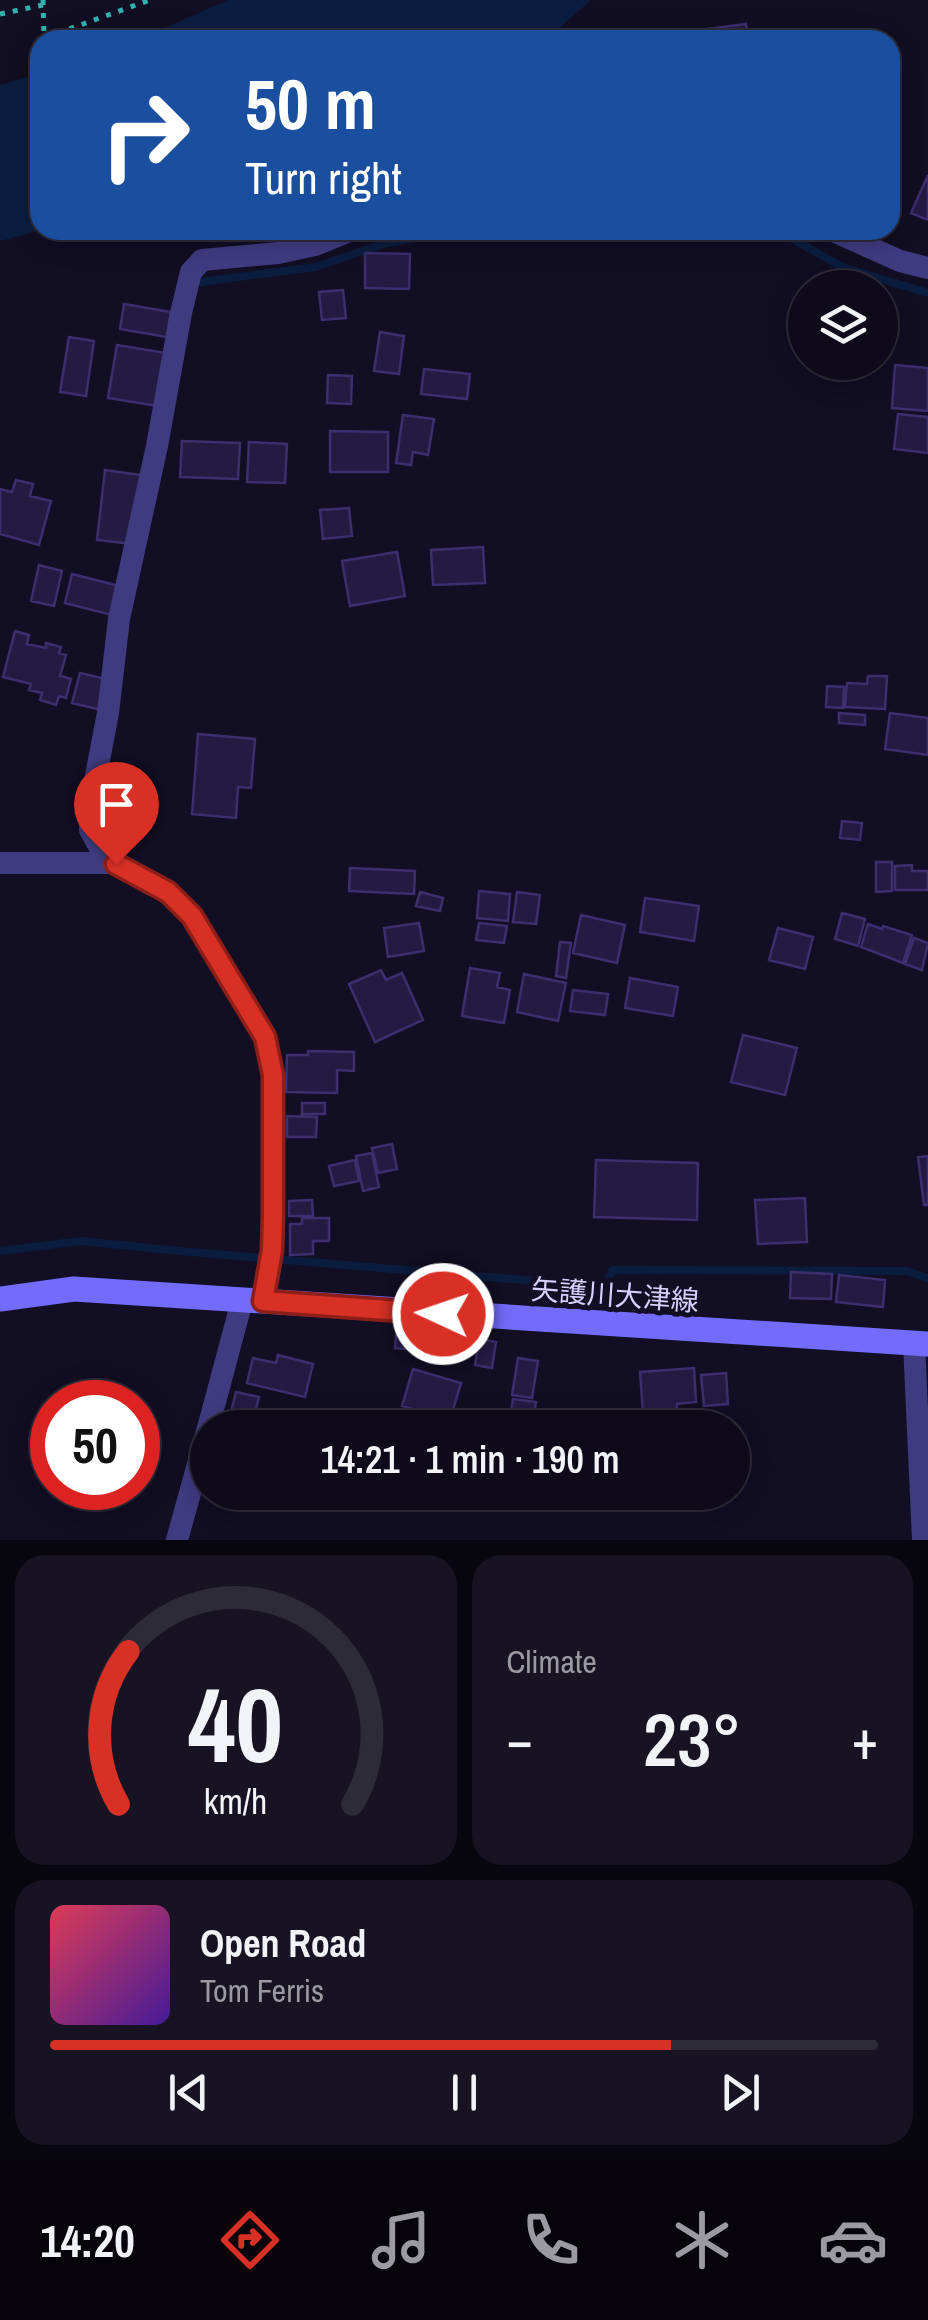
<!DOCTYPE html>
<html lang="en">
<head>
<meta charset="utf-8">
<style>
	body { margin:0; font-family:"Archivo Narrow","Noto Sans JP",sans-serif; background:#171323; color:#f1f3f6; height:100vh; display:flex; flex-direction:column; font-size:38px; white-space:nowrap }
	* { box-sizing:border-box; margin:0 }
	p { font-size:32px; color:#9b9aa2 }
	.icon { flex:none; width:55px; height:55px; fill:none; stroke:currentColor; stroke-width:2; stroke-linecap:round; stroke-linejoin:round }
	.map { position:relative; height:1540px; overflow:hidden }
	.panel { display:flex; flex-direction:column; gap:15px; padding:15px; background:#08060e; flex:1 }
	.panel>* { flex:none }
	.banner { position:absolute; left:30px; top:30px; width:870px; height:210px; border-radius:30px; box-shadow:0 5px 25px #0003,0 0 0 2px #2e2b39; background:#1a4fa0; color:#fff; overflow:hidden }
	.buttons { position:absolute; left:788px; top:270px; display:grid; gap:20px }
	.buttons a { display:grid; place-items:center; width:110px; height:110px; border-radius:50%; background:#0e0a1a; box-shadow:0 5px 25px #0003,0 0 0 2px #2e2b39; font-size:50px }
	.speed { position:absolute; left:30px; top:1380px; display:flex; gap:20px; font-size:50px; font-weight:700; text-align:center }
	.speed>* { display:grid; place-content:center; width:130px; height:130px; border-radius:50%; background:#0e0a1a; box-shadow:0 5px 25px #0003,0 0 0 2px #2e2b39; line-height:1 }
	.speed .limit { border:15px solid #d22; background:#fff; color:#111 }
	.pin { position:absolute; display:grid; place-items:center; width:85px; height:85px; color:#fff; margin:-102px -42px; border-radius:50% 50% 50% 0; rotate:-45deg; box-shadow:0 0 10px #0007 }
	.pin .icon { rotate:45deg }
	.me { position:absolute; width:110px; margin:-55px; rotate:273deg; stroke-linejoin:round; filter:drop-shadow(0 0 8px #0008) }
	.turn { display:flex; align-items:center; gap:35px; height:210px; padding:0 50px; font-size:45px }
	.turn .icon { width:130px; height:130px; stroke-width:2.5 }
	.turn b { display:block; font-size:70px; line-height:85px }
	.big { font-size:75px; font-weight:600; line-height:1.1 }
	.panel .card { flex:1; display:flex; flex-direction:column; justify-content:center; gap:15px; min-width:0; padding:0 35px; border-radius:30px; background:#171323 }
	.panel .dial { align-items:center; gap:0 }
	.dial svg { height:260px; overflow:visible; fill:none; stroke:#2e2b39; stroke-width:7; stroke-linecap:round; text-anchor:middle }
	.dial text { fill:#f1f3f6; stroke:none }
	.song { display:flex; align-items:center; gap:30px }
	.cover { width:120px; height:120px; border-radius:15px; background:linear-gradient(135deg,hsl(350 70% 55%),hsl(260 70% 35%)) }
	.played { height:10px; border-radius:5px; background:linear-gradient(90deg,#d93025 75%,#2e2b39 75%) }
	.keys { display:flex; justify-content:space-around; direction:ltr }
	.heat { display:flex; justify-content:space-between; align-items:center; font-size:55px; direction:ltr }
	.panel .tiles { flex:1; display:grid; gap:15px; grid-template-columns:1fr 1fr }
	.card:last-child { grid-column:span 2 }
	.trip { position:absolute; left:190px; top:1410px; width:560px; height:100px; border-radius:50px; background:#0e0a1a; box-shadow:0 5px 25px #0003,0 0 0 2px #2e2b39; font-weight:600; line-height:100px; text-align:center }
	.tab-bar { display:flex; height:160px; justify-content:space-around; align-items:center; background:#06040a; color:#9b9aa2 }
	.tab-bar .icon { width:70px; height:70px }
	.tab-bar .active { color:#d93025 }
	.tab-bar b { font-size:45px; color:#f1f3f6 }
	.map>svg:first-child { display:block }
</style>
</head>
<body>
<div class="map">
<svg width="928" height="1540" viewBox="0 0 928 1540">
	<rect width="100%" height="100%" fill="#120e23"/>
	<path fill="#0b1d3f" d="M228,0H591L546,40H137Z
		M40,74V230H43L0,241V85Z"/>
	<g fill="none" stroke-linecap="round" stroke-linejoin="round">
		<path stroke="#0b1d3f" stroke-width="8" d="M777,230L842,267L928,293
			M201,282L316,267L383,244L458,230
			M0,1251L81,1241L180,1251L606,1287L612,1270L907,1271L928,1278"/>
	</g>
	<path fill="#241b43" stroke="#3c2e6f" stroke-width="2.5" d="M746,24L749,40H710L708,29Z
		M928,175V220L911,213Z
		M365,253L410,254L409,289L365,288Z
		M343,290L346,318L322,320L319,292Z
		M124,304L171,312L167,337L120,329Z
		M380,332L404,336L399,374L374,371Z
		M69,337L94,341L86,396L60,392Z
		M117,345L166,353L158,406L108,398Z
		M895,365L928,368V411L892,408Z
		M424,369L470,374L467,399L421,394Z
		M328,375L352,376L351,404L327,403Z
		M898,414L928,417V453L894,449Z
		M403,415L434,419L428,455L413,452L411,465L396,463Z
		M330,431L388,432V472H330Z
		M182,441L240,443L238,479L180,477Z
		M249,442L287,444L285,483L247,482Z
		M105,470L141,475L133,544L97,540Z
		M16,480L33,484L30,496L51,501L39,545L0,534V489L12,492Z
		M349,508L352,536L323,539L320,510Z
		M483,547L485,583L433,585L431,550Z
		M397,552L405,596L350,606L342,561Z
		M39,565L62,571L54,606L31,601Z
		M72,574L119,586L112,615L65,603Z
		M15,631L29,635L27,644L46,648V643L61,647L59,653L66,655L60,676L71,679L66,698L59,696L56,705L40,700L42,693L29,690L31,684L3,677Z
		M80,673L106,679L98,709L72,703Z
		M868,676H887L885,709L845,707L847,683L867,684Z
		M827,686L844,687L843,708L826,707Z
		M839,713L865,715V725L839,723Z
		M890,713L928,718V755L885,749Z
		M198,734L255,739L251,788L238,787L236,818L192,814Z
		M842,821L862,823L860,840L840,838Z
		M876,862H892V891L876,892Z
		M912,865V871H928V890H895V866Z
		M350,868L415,871L414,894L349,891Z
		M479,891L510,894L508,921L477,918Z
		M420,892L443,898L440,911L416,906Z
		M517,892L540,895L536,924L513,922Z
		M645,898L699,906L694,941L640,932Z
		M842,913L865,919L858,946L835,939Z
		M581,915L625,925L617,963L573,953Z
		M419,923L424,951L388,957L384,928Z
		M479,923L507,926L504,943L476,940Z
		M868,924L882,929L883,926L912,935L903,963L861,947Z
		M778,928L813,937L805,969L769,960Z
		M914,938L928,943L922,970L905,964Z
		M560,942L571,943L566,978L556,976Z
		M470,968L500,973L497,987L510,990L504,1023L462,1016Z
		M381,970L386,980L402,973L423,1020L375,1042L349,984Z
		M524,974L566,983L558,1021L517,1012Z
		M630,978L678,987L673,1016L625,1008Z
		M573,990L608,994L605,1015L570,1011Z
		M743,1035L797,1048L785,1095L731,1082Z
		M308,1051L354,1052V1071L337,1070V1093L286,1092L287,1055H308Z
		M302,1103H325V1114H302Z
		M287,1116L317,1117L316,1137H287Z
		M392,1144L397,1169L378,1173L372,1148Z
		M372,1153L379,1187L363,1191L356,1156Z
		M928,1156V1205H924L918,1157Z
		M355,1160L359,1181L334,1186L329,1166Z
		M596,1160L698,1163L697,1220L594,1217Z
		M805,1198L807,1242L758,1244L755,1200Z
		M312,1200L313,1216H289V1201Z
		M302,1218H329V1241H313V1254L290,1255V1224H302Z
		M791,1272L832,1274L831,1299L790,1298Z
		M839,1275L885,1280L883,1307L836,1302Z
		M397,1326L472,1333L470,1355L395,1348Z
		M479,1339L496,1342L492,1368L475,1365Z
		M278,1355L313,1364L305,1397L247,1383L253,1358L276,1363Z
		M518,1358L538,1361L532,1398L512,1395Z
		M694,1368L696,1402L677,1404V1411L643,1413L640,1372Z
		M413,1369L461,1383L450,1420L402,1406Z
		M726,1373L728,1404L704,1406L701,1375Z
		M236,1392L259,1397L251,1428H227Z
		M513,1399L536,1402L532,1428H508Z
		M592,1409L594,1428H540L539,1412Z
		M641,1492H698L699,1508L642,1509Z"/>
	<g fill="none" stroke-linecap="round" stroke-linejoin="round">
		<path stroke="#31b2ad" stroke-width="5" stroke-dasharray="5 8" stroke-linecap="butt" d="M43,0L44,38L150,0
			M0,14L43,5"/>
		<path stroke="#3f3b81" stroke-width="22" d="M831,230L900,261L928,268
			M0,863H116
			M263,1301L272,1250L273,1075L265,1037L192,916L167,892L116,863L100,848L90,830L89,812L108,713L119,619L157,446L181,313L191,272L202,260L278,253L315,245L352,230
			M914,1343L923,1540
			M208,1428L242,1301
			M177,1540L208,1428"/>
		<path stroke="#726bfb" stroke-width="25" d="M0,1299L74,1289L928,1344"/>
	</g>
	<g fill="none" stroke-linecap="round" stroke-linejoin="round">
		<g stroke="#8d1f18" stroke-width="25">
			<path id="route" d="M116,864L168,892L192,916L265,1037L273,1075V1215L272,1250L263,1301L443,1314"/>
		</g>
		<use href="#route" stroke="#d93025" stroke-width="18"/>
	</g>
	<g text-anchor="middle" stroke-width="10" stroke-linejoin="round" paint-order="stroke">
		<g font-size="28" fill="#d8d1fe" stroke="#120e23">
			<text transform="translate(615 1295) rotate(4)" y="10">矢護川大津線</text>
		</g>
	</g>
</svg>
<div class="buttons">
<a><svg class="icon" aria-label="layers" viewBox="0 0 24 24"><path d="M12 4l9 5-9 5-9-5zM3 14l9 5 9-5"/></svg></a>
</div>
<div class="speed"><div class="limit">50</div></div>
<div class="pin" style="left:116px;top:864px;background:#d93025"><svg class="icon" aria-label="arrive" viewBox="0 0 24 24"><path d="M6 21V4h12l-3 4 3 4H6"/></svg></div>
<svg class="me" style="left:443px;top:1314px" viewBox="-20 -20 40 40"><circle r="17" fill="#d93025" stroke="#fff" stroke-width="3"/><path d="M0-11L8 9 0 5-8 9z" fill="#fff"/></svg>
<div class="trip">14:21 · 1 min · 190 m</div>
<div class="banner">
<div class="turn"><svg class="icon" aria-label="right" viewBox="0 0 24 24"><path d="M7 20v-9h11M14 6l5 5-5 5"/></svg><div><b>50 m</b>Turn right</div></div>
</div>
</div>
<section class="panel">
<div class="tiles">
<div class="card dial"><svg viewBox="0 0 100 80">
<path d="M14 69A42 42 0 1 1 86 69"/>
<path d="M14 69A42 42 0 0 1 17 22" stroke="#d93025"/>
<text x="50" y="56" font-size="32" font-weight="700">40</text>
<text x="50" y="72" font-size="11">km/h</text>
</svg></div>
<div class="card"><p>Climate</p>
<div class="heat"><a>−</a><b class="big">23°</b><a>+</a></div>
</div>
<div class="card">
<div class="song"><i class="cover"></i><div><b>Open Road</b><p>Tom Ferris</p></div></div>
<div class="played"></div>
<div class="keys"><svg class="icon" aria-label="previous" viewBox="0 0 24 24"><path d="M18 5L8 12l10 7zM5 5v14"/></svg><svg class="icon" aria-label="pause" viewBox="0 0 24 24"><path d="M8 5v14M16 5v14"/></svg><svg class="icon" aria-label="next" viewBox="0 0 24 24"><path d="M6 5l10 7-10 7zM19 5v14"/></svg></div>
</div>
</div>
</section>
<nav class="tab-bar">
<b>14:20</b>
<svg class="icon active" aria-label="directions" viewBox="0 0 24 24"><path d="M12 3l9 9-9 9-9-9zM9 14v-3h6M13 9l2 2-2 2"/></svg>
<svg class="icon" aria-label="music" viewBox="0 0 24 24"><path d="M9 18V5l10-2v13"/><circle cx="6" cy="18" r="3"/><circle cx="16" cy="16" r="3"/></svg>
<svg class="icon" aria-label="phone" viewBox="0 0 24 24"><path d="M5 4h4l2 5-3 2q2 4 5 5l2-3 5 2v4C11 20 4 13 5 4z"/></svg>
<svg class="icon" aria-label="climate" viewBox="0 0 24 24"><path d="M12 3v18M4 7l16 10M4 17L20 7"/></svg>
<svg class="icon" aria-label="car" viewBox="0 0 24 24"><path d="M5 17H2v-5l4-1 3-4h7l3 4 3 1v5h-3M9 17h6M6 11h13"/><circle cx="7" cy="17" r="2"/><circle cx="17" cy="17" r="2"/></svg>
</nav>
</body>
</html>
